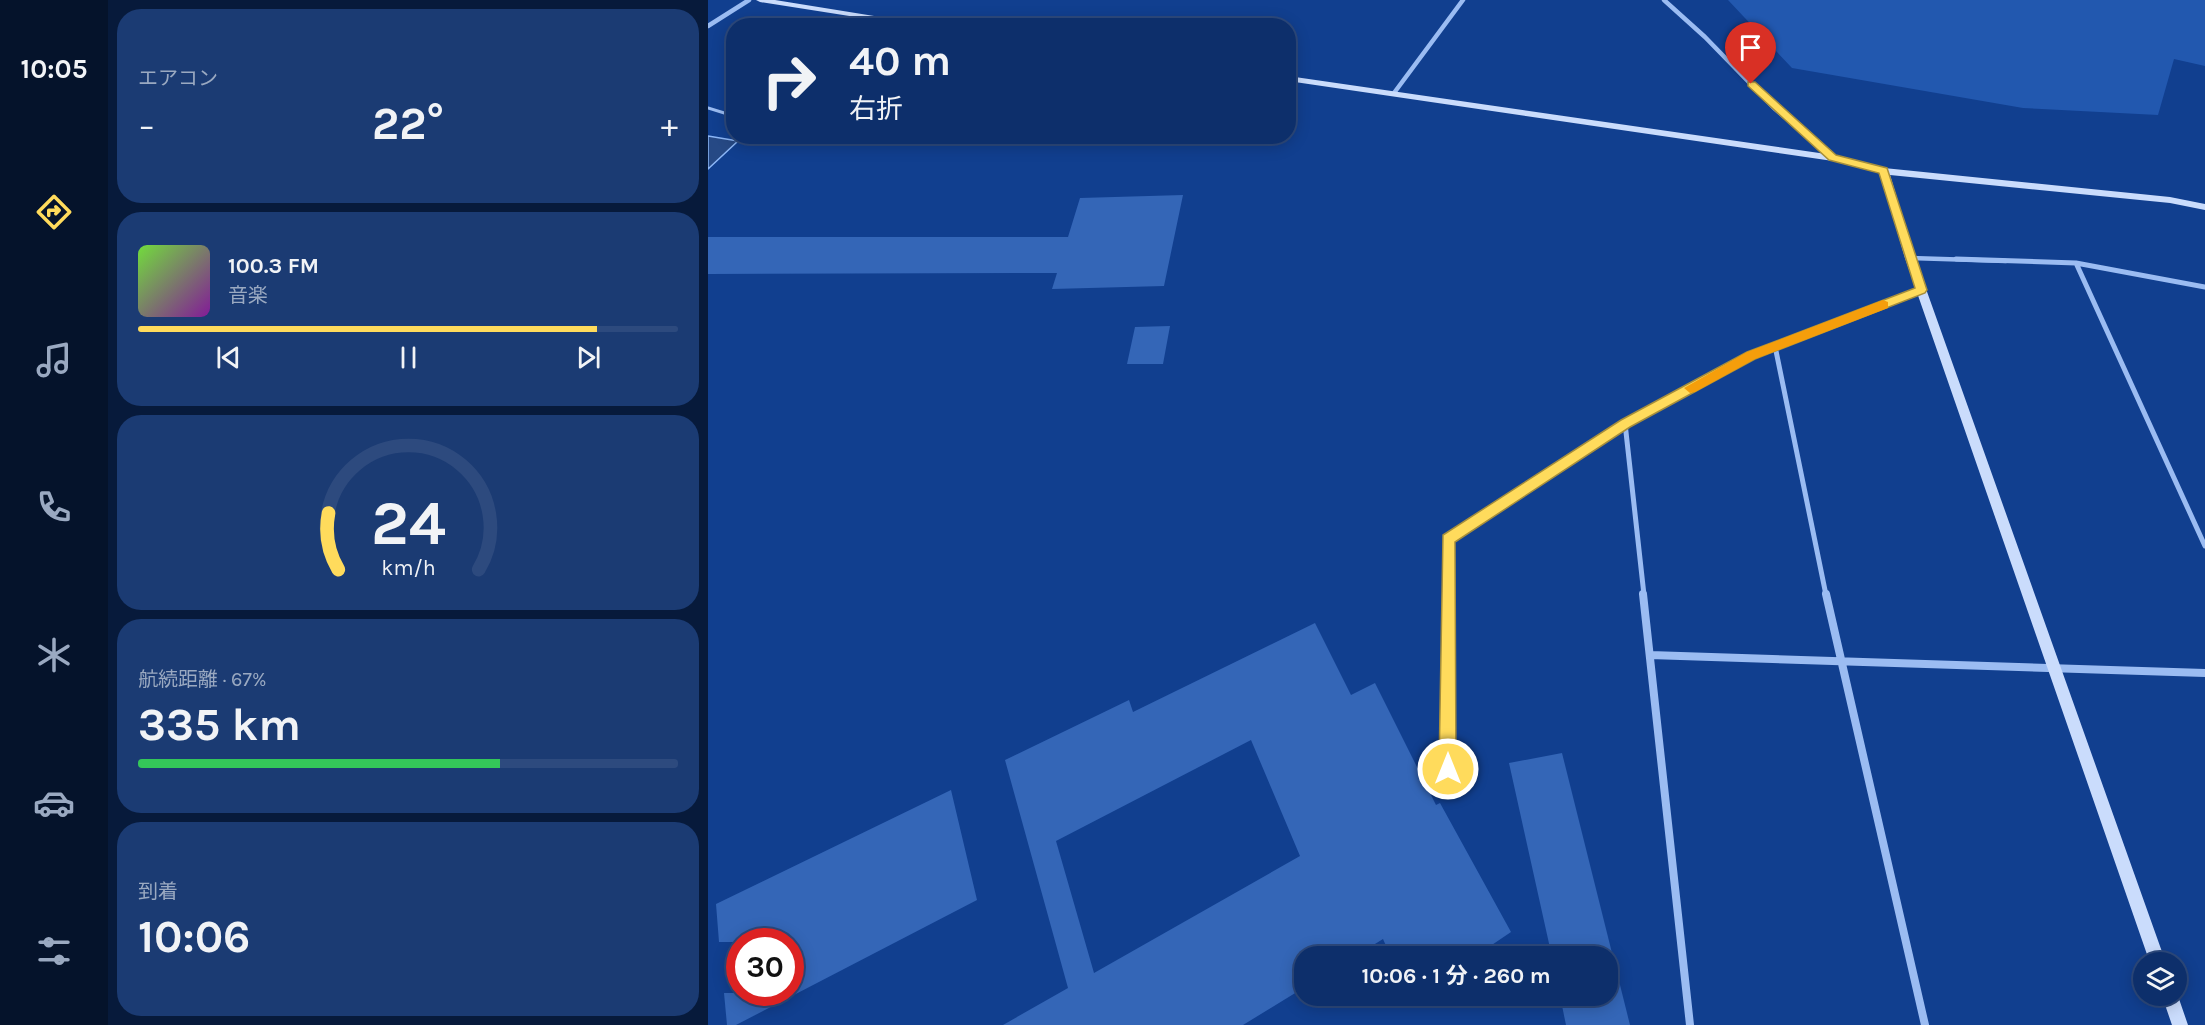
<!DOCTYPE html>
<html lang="ja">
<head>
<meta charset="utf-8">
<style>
	body { margin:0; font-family:Karla,"Noto Sans JP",sans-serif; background:#1b3b73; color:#f1f3f6; height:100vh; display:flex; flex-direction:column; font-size:22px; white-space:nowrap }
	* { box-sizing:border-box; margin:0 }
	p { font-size:20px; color:#9aa9c1 }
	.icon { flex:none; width:33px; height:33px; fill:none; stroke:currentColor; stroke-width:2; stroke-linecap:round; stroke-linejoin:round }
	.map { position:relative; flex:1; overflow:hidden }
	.drawer { display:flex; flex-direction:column; gap:9px; padding:9px; background:#071a3b; width:600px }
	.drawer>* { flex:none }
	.banner { position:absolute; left:18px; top:18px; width:570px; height:126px; border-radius:24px; box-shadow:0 3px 15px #0003,0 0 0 2px #2d4a7e; background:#0d2f6b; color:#f1f3f6; overflow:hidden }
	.tools { position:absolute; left:1425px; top:952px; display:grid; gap:12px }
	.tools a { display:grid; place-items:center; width:54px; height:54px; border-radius:50%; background:#0d2f6b; box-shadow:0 3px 15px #0003,0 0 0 2px #2d4a7e; font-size:30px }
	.speed { position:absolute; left:18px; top:928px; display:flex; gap:12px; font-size:30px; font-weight:700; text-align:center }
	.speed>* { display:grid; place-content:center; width:78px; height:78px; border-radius:50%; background:#0d2f6b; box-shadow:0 3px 15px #0003,0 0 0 2px #2d4a7e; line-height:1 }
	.speed .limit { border:9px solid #d22; background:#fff; color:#111 }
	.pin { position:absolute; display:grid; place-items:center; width:51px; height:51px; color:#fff; margin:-62px -26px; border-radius:50% 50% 50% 0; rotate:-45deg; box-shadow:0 0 6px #0007 }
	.pin .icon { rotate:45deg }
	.me { position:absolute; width:66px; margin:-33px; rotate:0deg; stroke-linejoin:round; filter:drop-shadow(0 0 4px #0008) }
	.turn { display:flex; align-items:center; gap:21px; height:126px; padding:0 24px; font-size:27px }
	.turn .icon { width:78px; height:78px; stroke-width:2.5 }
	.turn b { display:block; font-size:42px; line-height:51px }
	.big { font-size:45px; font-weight:700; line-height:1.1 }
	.drawer .card { flex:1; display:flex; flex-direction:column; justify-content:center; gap:9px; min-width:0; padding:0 21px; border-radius:24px; background:#1b3b73 }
	.drawer .dial { align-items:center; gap:0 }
	.dial svg { height:156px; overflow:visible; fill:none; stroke:#2d4a7e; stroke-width:7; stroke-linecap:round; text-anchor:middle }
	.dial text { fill:#f1f3f6; stroke:none }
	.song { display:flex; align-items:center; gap:18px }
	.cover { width:72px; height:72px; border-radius:9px; background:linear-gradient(135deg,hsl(100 70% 55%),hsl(290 70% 35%)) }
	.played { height:6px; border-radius:3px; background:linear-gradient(90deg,#ffdb5c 85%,#2d4a7e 85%) }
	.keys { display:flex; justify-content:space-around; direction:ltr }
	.heat { display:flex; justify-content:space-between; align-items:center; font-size:33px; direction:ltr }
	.charge { height:9px; border-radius:4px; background:linear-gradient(90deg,#34c759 67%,#2d4a7e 0) }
	.trip { position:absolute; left:586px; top:946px; width:324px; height:60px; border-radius:24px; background:#0d2f6b; box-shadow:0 3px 15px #0003,0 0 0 2px #2d4a7e; font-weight:700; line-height:60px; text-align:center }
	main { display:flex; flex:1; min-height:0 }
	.menu { display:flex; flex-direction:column; width:108px; justify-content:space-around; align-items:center; background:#05132b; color:#9aa9c1 }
	.menu .icon { width:42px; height:42px }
	.menu .selected { color:#ffdb5c }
	.menu b { font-size:27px; color:#f1f3f6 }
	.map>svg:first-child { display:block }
</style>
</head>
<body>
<main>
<nav class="menu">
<b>10:05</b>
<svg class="icon selected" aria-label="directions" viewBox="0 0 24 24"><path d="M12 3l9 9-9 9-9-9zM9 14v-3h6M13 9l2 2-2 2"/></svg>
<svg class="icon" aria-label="music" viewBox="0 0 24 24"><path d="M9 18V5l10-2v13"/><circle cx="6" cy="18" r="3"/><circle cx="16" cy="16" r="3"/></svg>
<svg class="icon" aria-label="phone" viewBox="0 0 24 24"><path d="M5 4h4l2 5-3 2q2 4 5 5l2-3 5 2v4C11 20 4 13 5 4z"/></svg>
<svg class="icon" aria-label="climate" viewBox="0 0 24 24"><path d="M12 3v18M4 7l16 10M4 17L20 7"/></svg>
<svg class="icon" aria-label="car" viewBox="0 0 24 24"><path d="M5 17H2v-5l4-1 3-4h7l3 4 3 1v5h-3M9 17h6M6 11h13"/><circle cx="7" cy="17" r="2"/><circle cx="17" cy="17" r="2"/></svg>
<svg class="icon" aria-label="filters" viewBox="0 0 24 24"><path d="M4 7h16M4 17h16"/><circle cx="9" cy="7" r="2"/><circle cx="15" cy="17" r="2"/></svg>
</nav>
<section class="drawer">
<div class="card"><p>エアコン</p>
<div class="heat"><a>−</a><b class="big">22°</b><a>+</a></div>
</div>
<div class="card">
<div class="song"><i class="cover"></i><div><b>100.3 FM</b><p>音楽</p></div></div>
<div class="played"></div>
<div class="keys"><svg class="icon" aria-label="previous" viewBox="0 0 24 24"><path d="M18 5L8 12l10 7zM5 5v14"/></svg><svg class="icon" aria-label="pause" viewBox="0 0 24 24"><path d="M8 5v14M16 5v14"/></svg><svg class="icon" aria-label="next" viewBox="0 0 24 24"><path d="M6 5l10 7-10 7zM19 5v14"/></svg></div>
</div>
<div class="card dial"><svg viewBox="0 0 100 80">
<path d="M14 69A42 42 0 1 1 86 69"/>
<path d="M14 69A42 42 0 0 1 9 40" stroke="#ffdb5c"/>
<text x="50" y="56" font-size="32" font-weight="700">24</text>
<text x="50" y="72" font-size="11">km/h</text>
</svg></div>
<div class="card"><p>航続距離 · 67%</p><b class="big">335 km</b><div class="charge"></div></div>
<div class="card"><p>到着</p><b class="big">10:06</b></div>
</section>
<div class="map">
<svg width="1497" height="1025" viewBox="0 0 1497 1025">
	<rect width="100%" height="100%" fill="#113f8f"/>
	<path fill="#2258af" d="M1020,0H1497V66L1466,59L1450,115L1315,108L1084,68Z"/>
	<path fill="#264985" stroke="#8cb6f6" stroke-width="1.5" d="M0,136L30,141L0,169Z"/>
	<path fill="#3466b7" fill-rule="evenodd" d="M475,195L456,286L344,289L349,273L0,274V237H360L372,198Z
		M462,326L455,364H419L427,327Z
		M607,623L643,695L667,683L728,805L732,803L803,932L766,957H683L675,939L646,957H597V987L535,1025H295L360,988L297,760L421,700L425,712ZM543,740L592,856L386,973L348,841Z
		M854,753L922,1025H858L852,996H900V957H844L801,763Z
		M243,790L269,900L28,1025H19L16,993H82V942H11L8,904Z"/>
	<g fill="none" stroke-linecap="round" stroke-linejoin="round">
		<path stroke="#9bbcf2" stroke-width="3" d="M0,108L26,116"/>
		<path stroke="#9bbcf2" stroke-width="4.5" d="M956,0L997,37L1066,108L1125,158
			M0,26L41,0
			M686,93L755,0
			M1202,258L1298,261"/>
		<path stroke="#9bbcf2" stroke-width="5" d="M1248,259L1368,263L1497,287
			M1368,263L1497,546
			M1067,346L1118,595
			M917,423L936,595
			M740,595V539L917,423L1043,355L1213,290"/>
		<path stroke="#9bbcf2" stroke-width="8" d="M935,594L982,1025
			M1118,594L1217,1025
			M942,655L1497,673
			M739,769L740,594"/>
		<path fill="#cadcfc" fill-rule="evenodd" d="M48,0H67L228,26H205L52,2Z
			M580,76L1125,155L1176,168L1462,197L1497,204V210L1462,203L1182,175L1207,258L1458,963H1442L1197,258L1172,173L1125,161L580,81Z
			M1468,992L1470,996L1480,1025H1464L1454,996H1468Z"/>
	</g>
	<path fill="#ffdb5c" stroke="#a68e3c" stroke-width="1.5" d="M1040,82H1047L1128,155L1179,168L1219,290L1217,293L1047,359L922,427L747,542L748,769L745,775L740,777L734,775L731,769L735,535L913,420L1039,352L1207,288L1171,173L1121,160L1040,86Z"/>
	<path fill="#f59e0b" d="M1175,300L1180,302V308L1047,359L987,392L982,393L976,388L1039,352Z"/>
</svg>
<div class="tools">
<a><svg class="icon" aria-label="layers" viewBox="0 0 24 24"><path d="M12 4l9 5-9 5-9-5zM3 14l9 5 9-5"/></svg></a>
</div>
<div class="speed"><div class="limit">30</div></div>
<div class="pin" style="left:1043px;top:84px;background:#d93025"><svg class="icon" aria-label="arrive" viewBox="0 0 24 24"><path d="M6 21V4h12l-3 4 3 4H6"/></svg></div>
<svg class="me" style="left:740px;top:769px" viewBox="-20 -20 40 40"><circle r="17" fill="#ffdb5c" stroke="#fff" stroke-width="3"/><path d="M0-11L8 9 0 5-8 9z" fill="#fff"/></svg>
<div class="trip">10:06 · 1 分 · 260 m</div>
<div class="banner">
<div class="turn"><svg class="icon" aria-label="right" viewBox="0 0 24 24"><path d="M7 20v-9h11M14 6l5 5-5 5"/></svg><div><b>40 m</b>右折</div></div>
</div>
</div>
</main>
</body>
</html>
